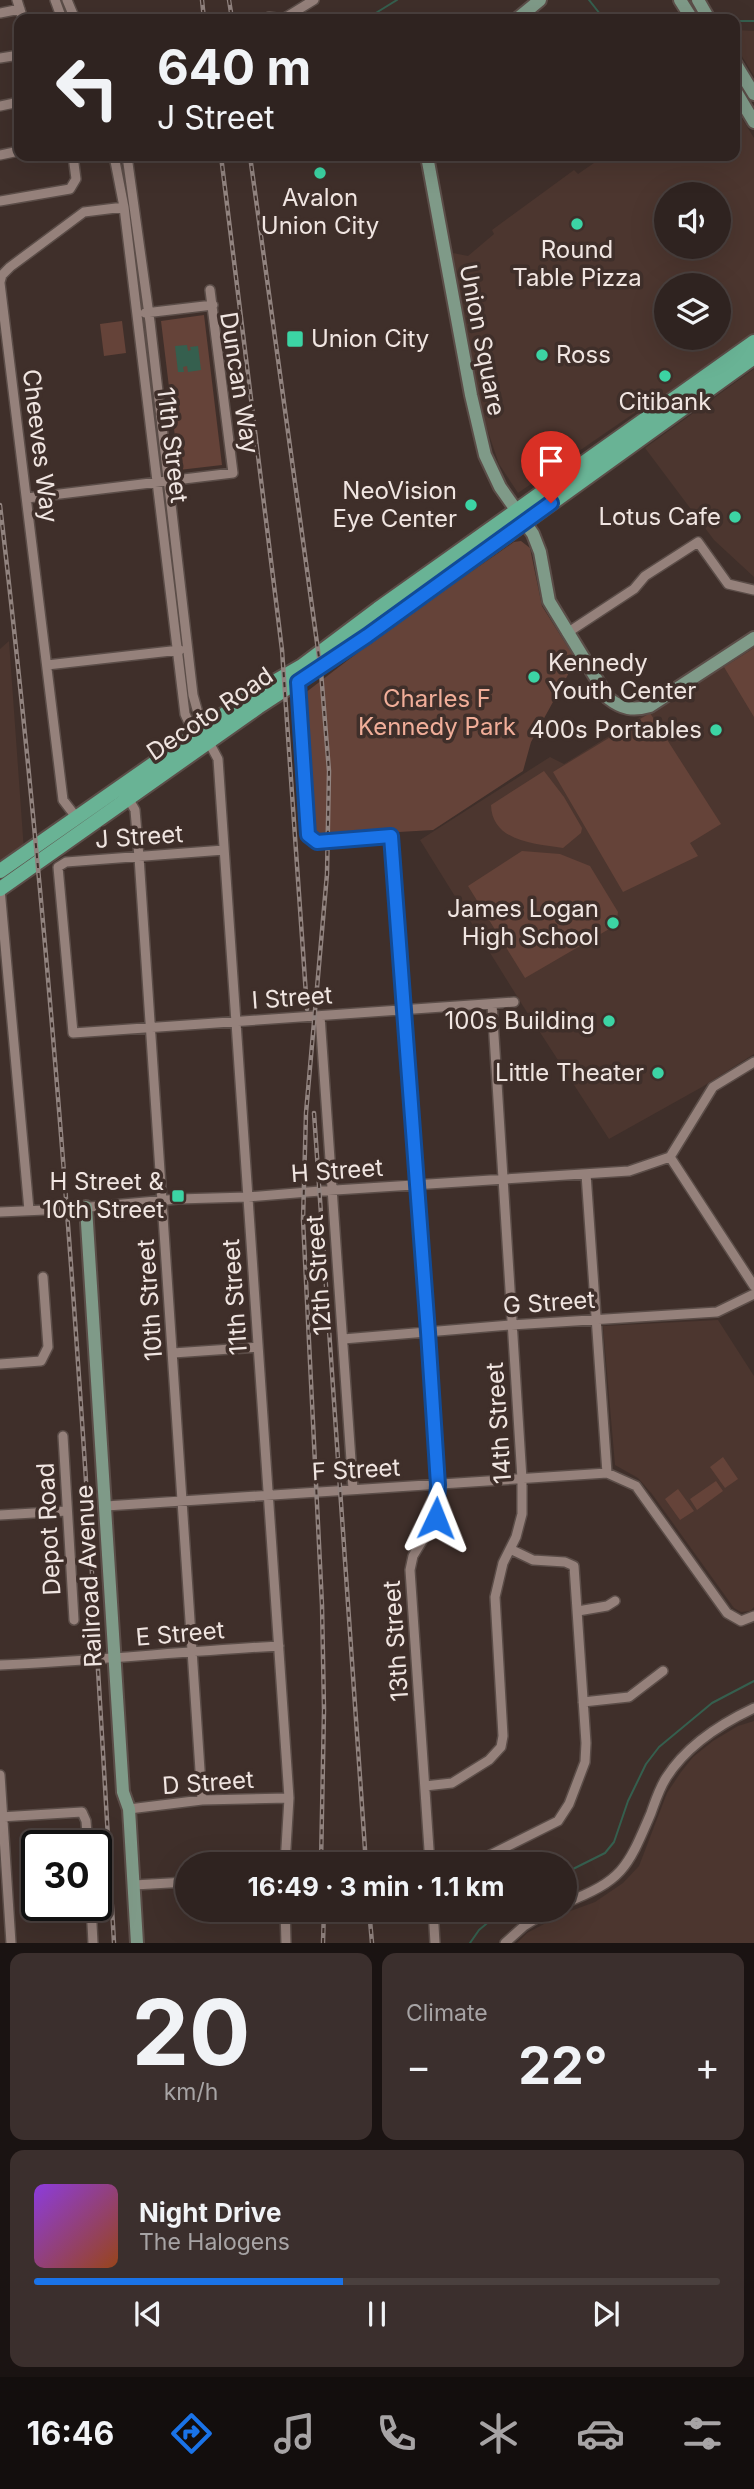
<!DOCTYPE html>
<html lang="en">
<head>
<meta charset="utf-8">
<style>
	body { margin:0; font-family:Inter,sans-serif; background:#3b2f2d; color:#f1f3f6; height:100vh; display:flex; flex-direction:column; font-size:26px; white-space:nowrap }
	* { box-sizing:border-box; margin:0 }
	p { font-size:23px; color:#a7a4a5 }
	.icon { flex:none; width:38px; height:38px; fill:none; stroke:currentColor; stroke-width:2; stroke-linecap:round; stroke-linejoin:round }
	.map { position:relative; height:1943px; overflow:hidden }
	.side { display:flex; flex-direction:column; gap:10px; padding:10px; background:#1a1312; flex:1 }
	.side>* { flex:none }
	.banner { position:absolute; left:14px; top:14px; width:726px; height:147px; border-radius:14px; box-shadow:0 7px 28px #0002,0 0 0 2px #4a403e; background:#2f2320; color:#f1f3f6; overflow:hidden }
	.controls { position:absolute; left:654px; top:182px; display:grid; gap:14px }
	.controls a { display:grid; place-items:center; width:77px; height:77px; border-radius:50%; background:#2f2320; box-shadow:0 7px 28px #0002,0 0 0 2px #4a403e; font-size:35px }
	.speed { position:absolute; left:21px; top:1830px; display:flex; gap:14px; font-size:35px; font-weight:700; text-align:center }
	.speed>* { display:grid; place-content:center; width:91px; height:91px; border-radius:50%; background:#2f2320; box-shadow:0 7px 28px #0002,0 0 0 2px #4a403e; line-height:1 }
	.speed .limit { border:4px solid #111; border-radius:10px; background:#fff; color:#111 }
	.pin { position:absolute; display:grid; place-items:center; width:60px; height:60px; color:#fff; margin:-72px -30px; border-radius:50% 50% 50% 0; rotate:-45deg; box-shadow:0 0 7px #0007 }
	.pin .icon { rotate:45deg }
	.me { position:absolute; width:77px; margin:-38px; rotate:2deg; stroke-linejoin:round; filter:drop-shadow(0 0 5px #0008) }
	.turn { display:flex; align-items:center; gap:24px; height:147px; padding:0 28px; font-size:32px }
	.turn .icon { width:91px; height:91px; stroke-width:2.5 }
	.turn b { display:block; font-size:49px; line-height:60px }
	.big { font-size:52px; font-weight:700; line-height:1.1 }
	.side .tile { flex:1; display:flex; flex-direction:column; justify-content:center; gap:10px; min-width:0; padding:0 24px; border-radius:14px; background:#3b2f2d }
	.side .dial { align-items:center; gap:0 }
	.dial b { font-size:91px; line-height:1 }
	.song { display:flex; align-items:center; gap:21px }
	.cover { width:84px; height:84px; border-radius:10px; background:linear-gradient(135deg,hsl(270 70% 55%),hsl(20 70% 35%)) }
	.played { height:7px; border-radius:4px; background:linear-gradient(90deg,#1a73e8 45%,#4a403e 45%) }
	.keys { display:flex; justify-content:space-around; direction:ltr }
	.heat { display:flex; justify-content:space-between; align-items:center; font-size:38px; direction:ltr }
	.side .tiles { flex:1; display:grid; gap:10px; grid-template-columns:1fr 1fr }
	.tile:last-child { grid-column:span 2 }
	.trip { position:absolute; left:175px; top:1852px; width:402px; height:70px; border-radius:35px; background:#2f2320; box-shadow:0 7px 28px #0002,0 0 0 2px #4a403e; font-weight:700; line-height:70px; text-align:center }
	.menu { display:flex; height:112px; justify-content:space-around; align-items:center; background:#130e0d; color:#a7a4a5 }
	.menu .icon { width:49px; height:49px }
	.menu .on { color:#1a73e8 }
	.menu b { font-size:32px; color:#f1f3f6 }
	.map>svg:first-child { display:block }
</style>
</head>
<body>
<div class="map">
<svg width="754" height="1943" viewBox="0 0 754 1943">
	<rect width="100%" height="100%" fill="#3f2f2a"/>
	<path fill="#4c362f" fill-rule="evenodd" d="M735,30L754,31V76L735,45Z
		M735,107L754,138V333L665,397L662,394L518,493L499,464L482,414L453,253L468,256L494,234L492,230L574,170L578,174L604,156H735ZM667,194H719V247H667ZM667,285H719V338H667Z
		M754,369V577L714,540L645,448Z
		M9,641L24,851L0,868V649Z
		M754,646V1054L702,1087L609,1139L523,1006L420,840L550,757L564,764Z
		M718,1320L754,1376V1607L750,1611L741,1612L734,1608L652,1494L638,1478L615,1465L603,1326Z
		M754,1721V1943H517L527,1933L565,1913L595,1902L623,1883L639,1866L667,1793L681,1772L693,1757L713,1741L738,1726Z"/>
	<path fill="#654339" d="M204,315L222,465L179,470L161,321Z
		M122,321L126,353L104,356L100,324Z
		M521,541L530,548L542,606L576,660L531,742L523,771L433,830L314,837L305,693L382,634L514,542Z
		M754,648V717L724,667Z
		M650,713L721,824L690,843L698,856L623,892L553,772Z
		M544,771L564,797L582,828L581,833L563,848C536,844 492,842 491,805Z
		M522,851L560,854L590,866L618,912L616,925L525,978L468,886Z
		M723,1457L738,1479L725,1488L710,1467Z
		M716,1481L723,1491L697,1510L690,1499Z
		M678,1489L694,1511L680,1520L665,1499Z"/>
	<path fill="#355f4e" d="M187,345L188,351L191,350L190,347L198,346L201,370L188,372L187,366L183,367L184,372H178L175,346Z"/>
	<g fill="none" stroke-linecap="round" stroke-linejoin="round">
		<path stroke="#355f4e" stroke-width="2" d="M589,0L604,19
			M366,19L397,0
			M735,21H754
			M565,1873L605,1853L614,1842L628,1801L646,1764L659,1747L712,1703L754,1681
			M470,1943L479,1930L504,1909"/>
		<g stroke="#5b4d48" stroke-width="12">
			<path id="street" d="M17,0L23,19
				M55,0L62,19
				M67,0L75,19
				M0,13L20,9
				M269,17L283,19L314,0
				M0,58L19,55
				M0,106L19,102
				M0,155L19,151
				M114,156L124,207L185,714L191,727L203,731
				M127,156L150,322L193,695L203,731L218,759L289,1798L285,1864
				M0,201L70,189L76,179L73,156
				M0,282L2,275L10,267L84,212L124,207
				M0,283L63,800L76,817
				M145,313L213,305
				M27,498L233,473L210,290
				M567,633L634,589L645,576L698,542L728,584L754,590
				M47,665L180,650
				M298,682L308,835L317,842L391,836L438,1485L436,1518L413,1556L410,1570L430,1864
				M128,798L135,810L139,857L202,1800
				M224,850L66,862L58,867L73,1033L514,1002
				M0,889L29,1210
				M320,1016L353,1489
				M670,1157L754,1286
				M586,1174L607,1473
				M0,1212L68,1209L178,1199L248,1197L320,1191L629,1171L670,1157L713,1087L754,1062
				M343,1339L511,1325L717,1312L754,1294
				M173,1353L258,1347
				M0,1364L41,1361L48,1347L43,1277
				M63,1436L74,1620
				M106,1506L607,1473L636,1486L727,1613L741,1621L754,1616
				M0,1515L67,1511
				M578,1611L607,1606L615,1601
				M0,1665C93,1661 186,1651 279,1646
				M583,1702L629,1697L663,1671
				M0,1775L11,1943
				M425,1786L452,1783L489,1760L501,1747L503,1736L495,1597L503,1563L516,1537L522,1514V1479L492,1004
				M129,1809L202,1800L289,1798
				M0,1817L82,1812L86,1821L88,1846
				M472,1864L558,1821L569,1804L585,1762L586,1743L574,1566L565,1562L533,1560L510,1549
				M134,1885L187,1882
				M565,1903C623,1880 627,1869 651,1813C655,1802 659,1789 666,1778C686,1746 720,1724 754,1708
				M91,1906L93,1943
				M285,1909L286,1943
				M433,1909L435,1943
				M505,1943L524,1926L551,1909"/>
		</g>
		<g stroke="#5b4d48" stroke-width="16">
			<path id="secondary" d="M680,0L692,19
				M698,0L709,19
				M517,19L540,0
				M735,63L754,94
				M735,90L754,122
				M427,156L471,395L485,455L500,487L533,534L540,552L549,601L608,698C622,709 633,711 650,706L754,638
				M86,1207L123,1792L129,1809L137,1943"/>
		</g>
		<g stroke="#5b4d48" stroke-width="18">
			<path id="primary" d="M0,871L255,693L302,666L378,609L754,342
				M0,889L258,707L367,636L754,357"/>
		</g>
		<use href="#street" stroke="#95817b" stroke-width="9"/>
		<use href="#secondary" stroke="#7f9a88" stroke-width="12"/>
		<use href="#primary" stroke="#69b395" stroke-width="14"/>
		<g stroke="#91837f" stroke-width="4.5">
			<path id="rail" d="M202,0L204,19
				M229,0L232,19
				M221,156L282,650L307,1009
				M250,156L321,672L329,771L327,874L306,1113L303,1220L322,1605L324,1710L321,1864
				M0,505C56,983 87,1463 114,1943
				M314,1113L366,1864
				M369,1909L372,1943
				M323,1943L324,1909"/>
		</g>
		<use href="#rail" stroke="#3f2f2a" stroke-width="2" stroke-dasharray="5" stroke-linecap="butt"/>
	</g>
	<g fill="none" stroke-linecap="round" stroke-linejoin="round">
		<g stroke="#114b97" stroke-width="18">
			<path id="route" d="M436,1518L438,1485L428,1332L391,836L317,842L308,835L298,682L367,636L551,503"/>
		</g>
		<use href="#route" stroke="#1a73e8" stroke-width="12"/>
	</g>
	<g fill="#3cd4a4" stroke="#3f2f2a" stroke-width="2.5">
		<circle cx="320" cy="173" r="7"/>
		<circle cx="577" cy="224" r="7"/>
		<rect x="286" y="330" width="18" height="18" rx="3.5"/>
		<circle cx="542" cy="355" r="7"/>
		<circle cx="665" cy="376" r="7"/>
		<circle cx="471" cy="505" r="7"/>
		<circle cx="735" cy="517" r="7"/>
		<circle cx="534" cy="677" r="7"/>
		<circle cx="716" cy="730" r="7"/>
		<circle cx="613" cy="923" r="7"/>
		<circle cx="609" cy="1021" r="7"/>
		<circle cx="658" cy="1073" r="7"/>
		<rect x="171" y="1189" width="14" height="14" rx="3.5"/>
	</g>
	<g text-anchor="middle" stroke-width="7" stroke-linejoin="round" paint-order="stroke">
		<g font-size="24" fill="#f0e5e1" stroke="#3f2f2a" text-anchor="end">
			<text x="320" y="206" text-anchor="middle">Avalon<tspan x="320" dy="28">Union City</tspan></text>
			<text x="577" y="258" text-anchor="middle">Round<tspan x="577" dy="28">Table Pizza</tspan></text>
			<text x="311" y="347" text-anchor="start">Union City</text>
			<text x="556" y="363" text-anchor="start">Ross</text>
			<text x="665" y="410" text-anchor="middle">Citibank</text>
			<text x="457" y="499">NeoVision<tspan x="457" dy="28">Eye Center</tspan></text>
			<text x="721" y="525">Lotus Cafe</text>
			<text x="548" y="671" text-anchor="start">Kennedy<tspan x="548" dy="28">Youth Center</tspan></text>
			<text x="702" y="738">400s Portables</text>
			<text x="599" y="917">James Logan<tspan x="599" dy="28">High School</tspan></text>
			<text x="595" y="1029">100s Building</text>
			<text x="644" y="1081">Little Theater</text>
			<text x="164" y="1190">H Street &amp;<tspan x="164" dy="28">10th Street</tspan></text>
		</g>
		<g font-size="24" fill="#f0e5e1" stroke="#3f2f2a">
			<text transform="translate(482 340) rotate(79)" y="8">Union Square</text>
			<text transform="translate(239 383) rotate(81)" y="8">Duncan Way</text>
			<text transform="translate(172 445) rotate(83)" y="8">11th Street</text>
			<text transform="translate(40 446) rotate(83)" y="8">Cheeves Way</text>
			<text transform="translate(210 714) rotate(-34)" y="8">Decoto Road</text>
			<text transform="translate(139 837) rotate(-4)" y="8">J Street</text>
			<text transform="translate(292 998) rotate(-4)" y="8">I Street</text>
			<text transform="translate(337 1171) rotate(-4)" y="8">H Street</text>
			<text transform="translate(319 1275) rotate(-94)" y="8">12th Street</text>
			<text transform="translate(235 1297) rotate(-94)" y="8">11th Street</text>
			<text transform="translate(150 1300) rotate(-94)" y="8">10th Street</text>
			<text transform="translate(549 1303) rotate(-4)" y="8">G Street</text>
			<text transform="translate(499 1423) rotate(-94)" y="8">14th Street</text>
			<text transform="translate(356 1470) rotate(-3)" y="8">F Street</text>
			<text transform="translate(49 1529) rotate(-93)" y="8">Depot Road</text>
			<text transform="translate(89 1576) rotate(-93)" y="8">Railroad Avenue</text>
			<text transform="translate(180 1634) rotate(-5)" y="8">E Street</text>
			<text transform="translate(396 1641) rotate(-94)" y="8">13th Street</text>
			<text transform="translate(208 1783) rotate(-4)" y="8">D Street</text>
		</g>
		<g font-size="24" fill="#f1ae99" stroke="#3f2f2a">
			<text x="437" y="707">Charles F<tspan x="437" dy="28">Kennedy Park</tspan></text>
		</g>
	</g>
</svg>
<div class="controls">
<a><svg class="icon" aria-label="sound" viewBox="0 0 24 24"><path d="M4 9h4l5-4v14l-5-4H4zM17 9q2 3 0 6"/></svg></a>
<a><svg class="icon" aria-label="layers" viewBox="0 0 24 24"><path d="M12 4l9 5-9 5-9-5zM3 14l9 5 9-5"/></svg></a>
</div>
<div class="speed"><div class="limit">30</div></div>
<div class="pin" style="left:551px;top:503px;background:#d93025"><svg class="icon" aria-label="arrive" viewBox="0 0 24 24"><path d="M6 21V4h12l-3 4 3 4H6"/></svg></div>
<svg class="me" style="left:436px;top:1518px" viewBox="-20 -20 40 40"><path d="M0-17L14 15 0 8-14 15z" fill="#1a73e8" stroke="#fff" stroke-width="4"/></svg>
<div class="trip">16:49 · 3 min · 1.1 km</div>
<div class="banner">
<div class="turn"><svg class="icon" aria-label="left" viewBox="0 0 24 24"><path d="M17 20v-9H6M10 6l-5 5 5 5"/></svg><div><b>640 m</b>J Street</div></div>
</div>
</div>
<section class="side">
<div class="tiles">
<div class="tile dial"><b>20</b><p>km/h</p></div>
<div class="tile"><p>Climate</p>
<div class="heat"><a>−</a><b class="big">22°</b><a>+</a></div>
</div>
<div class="tile">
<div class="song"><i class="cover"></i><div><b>Night Drive</b><p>The Halogens</p></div></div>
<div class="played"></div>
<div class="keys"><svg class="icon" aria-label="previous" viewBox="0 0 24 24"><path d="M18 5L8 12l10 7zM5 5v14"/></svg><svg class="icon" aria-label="pause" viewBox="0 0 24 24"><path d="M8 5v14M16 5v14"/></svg><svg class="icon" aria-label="next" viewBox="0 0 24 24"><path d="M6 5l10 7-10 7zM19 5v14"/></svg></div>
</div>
</div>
</section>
<nav class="menu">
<b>16:46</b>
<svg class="icon on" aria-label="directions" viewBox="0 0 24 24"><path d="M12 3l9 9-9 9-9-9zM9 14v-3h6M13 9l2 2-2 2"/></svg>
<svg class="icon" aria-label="music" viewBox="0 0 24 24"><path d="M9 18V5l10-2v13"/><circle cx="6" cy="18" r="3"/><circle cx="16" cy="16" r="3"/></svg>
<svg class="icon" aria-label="phone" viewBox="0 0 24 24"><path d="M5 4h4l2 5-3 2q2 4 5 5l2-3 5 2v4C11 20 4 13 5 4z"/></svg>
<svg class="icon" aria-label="climate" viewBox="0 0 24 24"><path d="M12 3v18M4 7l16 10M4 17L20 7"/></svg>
<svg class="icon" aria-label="car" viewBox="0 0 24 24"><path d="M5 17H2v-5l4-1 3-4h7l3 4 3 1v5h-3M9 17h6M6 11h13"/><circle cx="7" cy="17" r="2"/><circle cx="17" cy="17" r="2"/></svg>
<svg class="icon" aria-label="filters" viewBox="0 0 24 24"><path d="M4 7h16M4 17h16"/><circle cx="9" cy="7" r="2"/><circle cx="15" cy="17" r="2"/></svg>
</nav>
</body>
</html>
